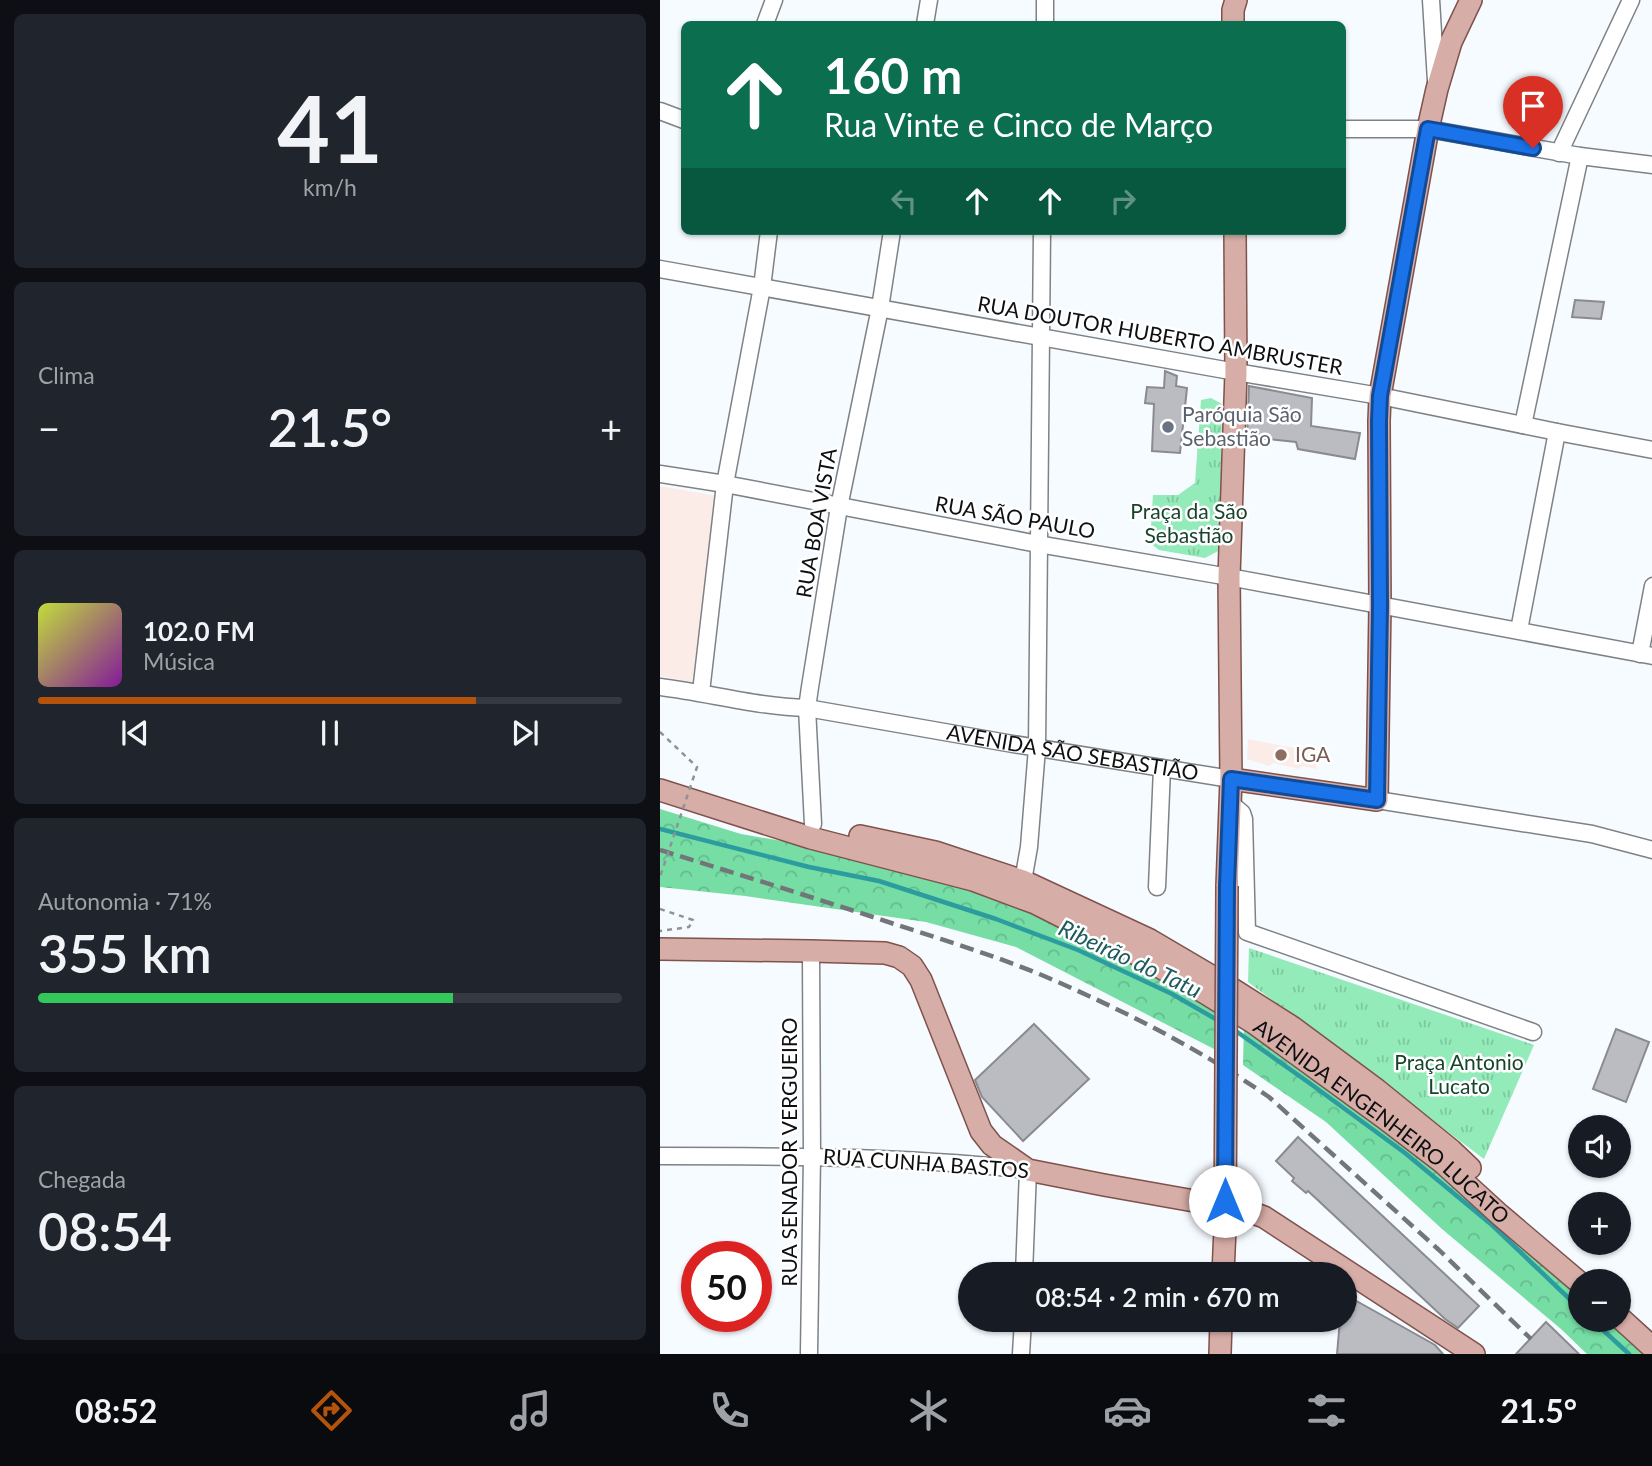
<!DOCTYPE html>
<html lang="pt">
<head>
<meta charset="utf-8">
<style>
	body { margin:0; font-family:Lato,sans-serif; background:#20242c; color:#f1f3f6; height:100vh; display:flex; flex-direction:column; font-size:26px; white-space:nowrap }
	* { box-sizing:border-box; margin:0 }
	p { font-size:23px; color:#9ea1a6 }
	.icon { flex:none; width:38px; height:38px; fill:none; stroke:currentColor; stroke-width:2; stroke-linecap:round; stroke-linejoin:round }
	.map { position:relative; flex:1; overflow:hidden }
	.details { display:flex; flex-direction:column; gap:14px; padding:14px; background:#0d0f14; width:660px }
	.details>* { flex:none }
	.hud { position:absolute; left:21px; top:21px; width:665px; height:214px; border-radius:10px; box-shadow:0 2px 5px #0004; background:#0b6e4f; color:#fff; overflow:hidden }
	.fabs { position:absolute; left:908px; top:1115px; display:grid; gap:14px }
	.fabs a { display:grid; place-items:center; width:63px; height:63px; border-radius:50%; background:#171b24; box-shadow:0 2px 5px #0004; font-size:35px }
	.speed { position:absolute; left:21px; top:1241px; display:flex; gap:14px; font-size:35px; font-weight:700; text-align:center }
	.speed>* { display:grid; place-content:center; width:91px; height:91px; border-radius:50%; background:#171b24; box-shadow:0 2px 5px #0004; line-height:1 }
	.speed .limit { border:10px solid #d22; background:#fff; color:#111 }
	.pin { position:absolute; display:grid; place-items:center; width:60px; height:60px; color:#fff; margin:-72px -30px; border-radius:50% 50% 50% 0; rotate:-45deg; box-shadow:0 0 7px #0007 }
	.pin .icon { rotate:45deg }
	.me { position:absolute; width:77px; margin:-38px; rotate:0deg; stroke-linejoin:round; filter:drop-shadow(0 0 5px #0008) }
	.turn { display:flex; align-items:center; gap:24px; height:147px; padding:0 28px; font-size:32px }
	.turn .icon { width:91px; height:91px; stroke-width:2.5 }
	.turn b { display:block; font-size:49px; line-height:60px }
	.lanes { display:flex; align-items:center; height:66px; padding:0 28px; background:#0003; justify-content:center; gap:35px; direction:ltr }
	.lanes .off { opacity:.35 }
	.big { font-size:52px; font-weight:600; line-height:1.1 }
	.details .card { flex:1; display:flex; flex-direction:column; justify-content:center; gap:10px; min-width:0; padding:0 24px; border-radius:10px; background:#20242c }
	.details .dial { align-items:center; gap:0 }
	.dial b { font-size:91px; line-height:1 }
	.song { display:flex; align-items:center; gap:21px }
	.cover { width:84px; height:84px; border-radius:10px; background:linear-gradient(135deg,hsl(70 70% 55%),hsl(290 70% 35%)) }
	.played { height:7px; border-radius:4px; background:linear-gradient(90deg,#b45309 75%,#363941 75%) }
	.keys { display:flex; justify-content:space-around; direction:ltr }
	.heat { display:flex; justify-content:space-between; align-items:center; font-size:38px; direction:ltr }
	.charge { height:10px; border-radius:5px; background:linear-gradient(90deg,#34c759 71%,#363941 0) }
	.trip { position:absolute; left:298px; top:1262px; width:399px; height:70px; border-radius:35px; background:#171b24; box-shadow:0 2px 5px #0004; font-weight:600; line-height:70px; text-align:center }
	.tab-bar { display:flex; height:112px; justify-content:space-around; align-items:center; background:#090b0e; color:#9ea1a6 }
	.tab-bar .icon { width:49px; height:49px }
	.tab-bar .active { color:#b45309 }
	.tab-bar b { font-size:32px; color:#f1f3f6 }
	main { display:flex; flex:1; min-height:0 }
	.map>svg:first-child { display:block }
</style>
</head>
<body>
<main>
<section class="details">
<div class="card dial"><b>41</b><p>km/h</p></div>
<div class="card"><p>Clima</p>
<div class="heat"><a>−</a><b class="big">21.5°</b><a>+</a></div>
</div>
<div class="card">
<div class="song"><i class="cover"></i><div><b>102.0 FM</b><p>Música</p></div></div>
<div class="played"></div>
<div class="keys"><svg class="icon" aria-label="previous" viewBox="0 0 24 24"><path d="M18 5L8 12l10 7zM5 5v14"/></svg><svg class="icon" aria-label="pause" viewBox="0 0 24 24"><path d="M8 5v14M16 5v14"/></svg><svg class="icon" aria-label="next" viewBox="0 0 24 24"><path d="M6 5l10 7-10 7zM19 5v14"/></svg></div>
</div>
<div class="card"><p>Autonomia · 71%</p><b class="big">355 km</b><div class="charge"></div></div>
<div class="card"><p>Chegada</p><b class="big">08:54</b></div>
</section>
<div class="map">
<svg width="993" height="1354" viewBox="0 0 993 1354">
	<defs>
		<pattern id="forest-crowns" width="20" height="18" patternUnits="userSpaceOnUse" patternTransform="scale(1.75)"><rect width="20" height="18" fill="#76dda5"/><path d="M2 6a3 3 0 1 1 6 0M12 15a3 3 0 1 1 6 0" fill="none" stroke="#65bc8d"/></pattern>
		<pattern id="park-tufts" width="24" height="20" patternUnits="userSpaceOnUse" patternTransform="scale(1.75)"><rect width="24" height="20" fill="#93ebb9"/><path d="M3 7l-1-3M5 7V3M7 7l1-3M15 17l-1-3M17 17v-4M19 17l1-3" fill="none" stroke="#7ec89e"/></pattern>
	</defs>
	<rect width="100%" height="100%" fill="#f6fbff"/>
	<path fill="#fcece8" d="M0,486L58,496L32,682L0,676Z
		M588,739L654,752L657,769L642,766L639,769L613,763L609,766L587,759Z"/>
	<path fill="url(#forest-crowns)" d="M0,809L81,834L168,849L326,892L396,923L556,1008L554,1049L356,947L266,922L85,896L0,887Z
		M584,1023L763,1153L920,1293V1320H949L985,1354H927L901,1329L782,1229L666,1122L583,1065Z"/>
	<path fill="url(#park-tufts)" d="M551,398L562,404L560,550L545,558L499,550L490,543L493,495H518L535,483L541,400Z
		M589,948L874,1045L824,1159L588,982Z"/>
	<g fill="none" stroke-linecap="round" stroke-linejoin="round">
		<path stroke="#2c9c9f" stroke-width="4.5" d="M0,829L149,867L219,881L336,919L418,950L512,994L559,1021
			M573,1029L648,1082L745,1153L832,1225L920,1309
			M932,1320L969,1354"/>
	</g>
	<path fill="#bbbcc1" stroke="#8a8b90" stroke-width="2" d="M915,300L944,302L941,319L912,317Z
		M505,371L517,376L516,386L527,388L520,453L492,451L494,404L485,403L487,387L504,388Z
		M589,386L652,398L651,426L700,433L695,459L638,449L636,442L587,437Z
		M374,1024L429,1079L363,1141L322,1097L315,1080Z
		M956,1029L989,1042L966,1102L933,1089Z
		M638,1137L819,1306L798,1328L785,1319L648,1191L646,1193L632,1181L634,1178L616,1161Z
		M684,1294L775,1345L783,1354H677L680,1320H684Z
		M886,1322L919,1354H856Z"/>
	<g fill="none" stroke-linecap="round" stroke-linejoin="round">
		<g stroke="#7e8286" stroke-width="19">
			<g id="minor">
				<path d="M771,0L776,81"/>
				<path d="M105,24L114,0"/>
				<path d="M265,24L269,0"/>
				<path d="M385,24V0"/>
				<path d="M0,111L24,120"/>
				<path d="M682,129H768L920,156L993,165"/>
				<path d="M899,153L971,0"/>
				<path d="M0,269L576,372L720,396L897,432L993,450"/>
				<path d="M863,425L920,156"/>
				<path d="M0,474L65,484L378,544L569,577L993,656"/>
				<path d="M859,630L897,432"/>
				<path d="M980,654L993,586"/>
				<path id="s1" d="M0,687C49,693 98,707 147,708L353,744L571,779"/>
				<path d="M41,692L65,484L102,287L109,231"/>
				<path d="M717,800L932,834L993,850"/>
				<path d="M570,803L582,813L584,819L587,932L873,1032"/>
				<path d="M153,824L147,708L150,687L179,507L220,308L232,231"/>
				<path d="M363,881L369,847L377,748L382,231"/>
				<path d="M497,887L502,768"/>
				<path d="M0,1156C123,1156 246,1156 368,1170L364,1274"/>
				<path d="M149,1354L152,1156L151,951"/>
				<path d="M361,1354L363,1320"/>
			</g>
		</g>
		<g stroke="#7f524c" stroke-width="24">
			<g id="major">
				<path d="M573,24V10L576,0"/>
				<path d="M571,779L717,800L720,605L719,421L720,396L768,129L777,89L791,42L811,0"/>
				<path id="s2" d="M0,790L151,838L313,880L375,903L480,956L537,988L594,1023L723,1117L783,1163L840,1215L920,1283"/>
				<path d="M200,836L275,852L363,881L490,940L558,980L632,1027L717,1090L791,1150L810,1168"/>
				<path d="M567,886L571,779L569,577L576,372L575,231"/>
				<path d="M0,949L151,951L225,953L239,957L252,966L261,980L321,1131L332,1145L368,1170L444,1185L585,1210L604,1217L814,1354"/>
				<path d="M563,1274L565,1228"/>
				<path d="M959,1317L993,1348"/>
				<path d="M560,1354L561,1320"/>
			</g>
		</g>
		<path stroke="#8f9396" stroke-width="2.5" stroke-dasharray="5 5" stroke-linecap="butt" d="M0,909L33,920L29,927L0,931"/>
		<use href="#minor" stroke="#fff" stroke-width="16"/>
		<use href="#major" stroke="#d7ada7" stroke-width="21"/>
		<path stroke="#737678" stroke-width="4.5" stroke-dasharray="14 7" stroke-linecap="butt" d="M0,850C71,872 142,894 213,917C270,936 329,953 384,976C463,1010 538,1048 609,1097L779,1250L871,1339"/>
		<g stroke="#7f524c" stroke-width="24" stroke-linecap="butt">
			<path id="major-bridge" d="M565,1228L567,886"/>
		</g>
		<path stroke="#8f9396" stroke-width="2.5" stroke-dasharray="5 5" stroke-linecap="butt" d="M0,732L37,767L0,877"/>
		<use href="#major-bridge" stroke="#d7ada7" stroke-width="21"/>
	</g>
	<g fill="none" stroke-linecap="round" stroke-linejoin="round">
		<g stroke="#114b97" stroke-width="18">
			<path id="route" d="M565,1201L567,886L571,779L717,800L720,605L719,421L720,396L768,129L873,148"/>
		</g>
		<use href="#route" stroke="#1a73e8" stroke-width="12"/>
	</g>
	<circle fill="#6b7280" stroke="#fff" stroke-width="2.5" cx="508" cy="427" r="7"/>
	<circle fill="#8d6e63" stroke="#fff" stroke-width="2.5" cx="621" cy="755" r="7"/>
	<g text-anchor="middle" stroke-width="5" stroke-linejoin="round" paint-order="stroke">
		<g font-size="21" fill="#0d0f10" stroke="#fff">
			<text transform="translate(500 336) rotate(10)" y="7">RUA DOUTOR HUBERTO AMBRUSTER</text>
			<text transform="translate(355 518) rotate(10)" y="7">RUA SÃO PAULO</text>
			<text transform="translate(157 523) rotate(-80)" y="7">RUA BOA VISTA</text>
			<text dy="7" stroke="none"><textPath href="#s1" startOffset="418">AVENIDA SÃO SEBASTIÃO</textPath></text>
			<text dy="7" stroke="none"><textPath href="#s2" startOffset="803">AVENIDA ENGENHEIRO LUCATO</textPath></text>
			<text transform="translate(130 1152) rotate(-90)" y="7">RUA SENADOR VERGUEIRO</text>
			<text transform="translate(266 1164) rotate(4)" y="7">RUA CUNHA BASTOS</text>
		</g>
		<g font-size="21" fill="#5b616d" stroke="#fff" text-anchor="start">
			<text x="522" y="422">Paróquia São<tspan x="522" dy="24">Sebastião</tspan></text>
		</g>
		<g font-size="21" fill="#18432d" stroke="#fff">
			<text x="529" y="519">Praça da São<tspan x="529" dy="24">Sebastião</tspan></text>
			<text x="799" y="1070">Praça Antonio<tspan x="799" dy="24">Lucato</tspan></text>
		</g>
		<g font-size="21" fill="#785e54" stroke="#fff" text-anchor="start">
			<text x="635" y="762">IGA</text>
		</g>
		<g font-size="23" font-style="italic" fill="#1d5c5d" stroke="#fff">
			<text transform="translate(470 959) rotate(25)" y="8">Ribeirão do Tatu</text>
		</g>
	</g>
</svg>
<div class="fabs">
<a><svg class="icon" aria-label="sound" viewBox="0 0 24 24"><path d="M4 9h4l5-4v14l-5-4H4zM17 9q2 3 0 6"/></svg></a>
<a>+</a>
<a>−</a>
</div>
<div class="speed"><div class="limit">50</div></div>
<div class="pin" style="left:873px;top:148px;background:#d93025"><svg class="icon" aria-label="arrive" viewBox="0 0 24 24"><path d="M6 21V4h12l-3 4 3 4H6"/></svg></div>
<svg class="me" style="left:565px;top:1201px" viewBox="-20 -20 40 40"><circle r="19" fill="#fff"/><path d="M0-13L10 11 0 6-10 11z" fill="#1a73e8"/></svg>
<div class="trip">08:54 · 2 min · 670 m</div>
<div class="hud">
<div class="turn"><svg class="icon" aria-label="ahead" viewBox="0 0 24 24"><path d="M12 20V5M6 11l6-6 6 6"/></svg><div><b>160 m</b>Rua Vinte e Cinco de Março</div></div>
<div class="lanes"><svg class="icon off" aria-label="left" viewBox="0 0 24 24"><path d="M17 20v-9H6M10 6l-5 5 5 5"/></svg><svg class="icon" aria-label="ahead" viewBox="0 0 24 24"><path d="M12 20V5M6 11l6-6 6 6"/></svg><svg class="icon" aria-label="ahead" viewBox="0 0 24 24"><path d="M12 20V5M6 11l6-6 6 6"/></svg><svg class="icon off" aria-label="right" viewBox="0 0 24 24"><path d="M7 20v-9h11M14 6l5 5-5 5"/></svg></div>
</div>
</div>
</main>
<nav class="tab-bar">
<b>08:52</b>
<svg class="icon active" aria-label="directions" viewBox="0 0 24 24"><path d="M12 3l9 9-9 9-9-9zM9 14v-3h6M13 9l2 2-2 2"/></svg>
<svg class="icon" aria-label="music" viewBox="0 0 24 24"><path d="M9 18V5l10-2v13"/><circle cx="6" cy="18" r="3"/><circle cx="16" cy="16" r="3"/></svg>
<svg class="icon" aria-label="phone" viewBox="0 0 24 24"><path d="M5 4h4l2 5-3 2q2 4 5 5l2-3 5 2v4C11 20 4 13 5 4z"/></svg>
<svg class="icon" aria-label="climate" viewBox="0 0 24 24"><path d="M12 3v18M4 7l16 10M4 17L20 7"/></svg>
<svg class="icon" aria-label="car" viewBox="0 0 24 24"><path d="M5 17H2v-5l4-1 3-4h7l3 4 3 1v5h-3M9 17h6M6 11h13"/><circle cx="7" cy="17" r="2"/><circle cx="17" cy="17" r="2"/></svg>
<svg class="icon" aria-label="filters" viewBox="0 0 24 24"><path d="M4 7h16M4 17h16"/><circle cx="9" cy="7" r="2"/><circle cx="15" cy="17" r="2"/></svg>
<b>21.5°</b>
</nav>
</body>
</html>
